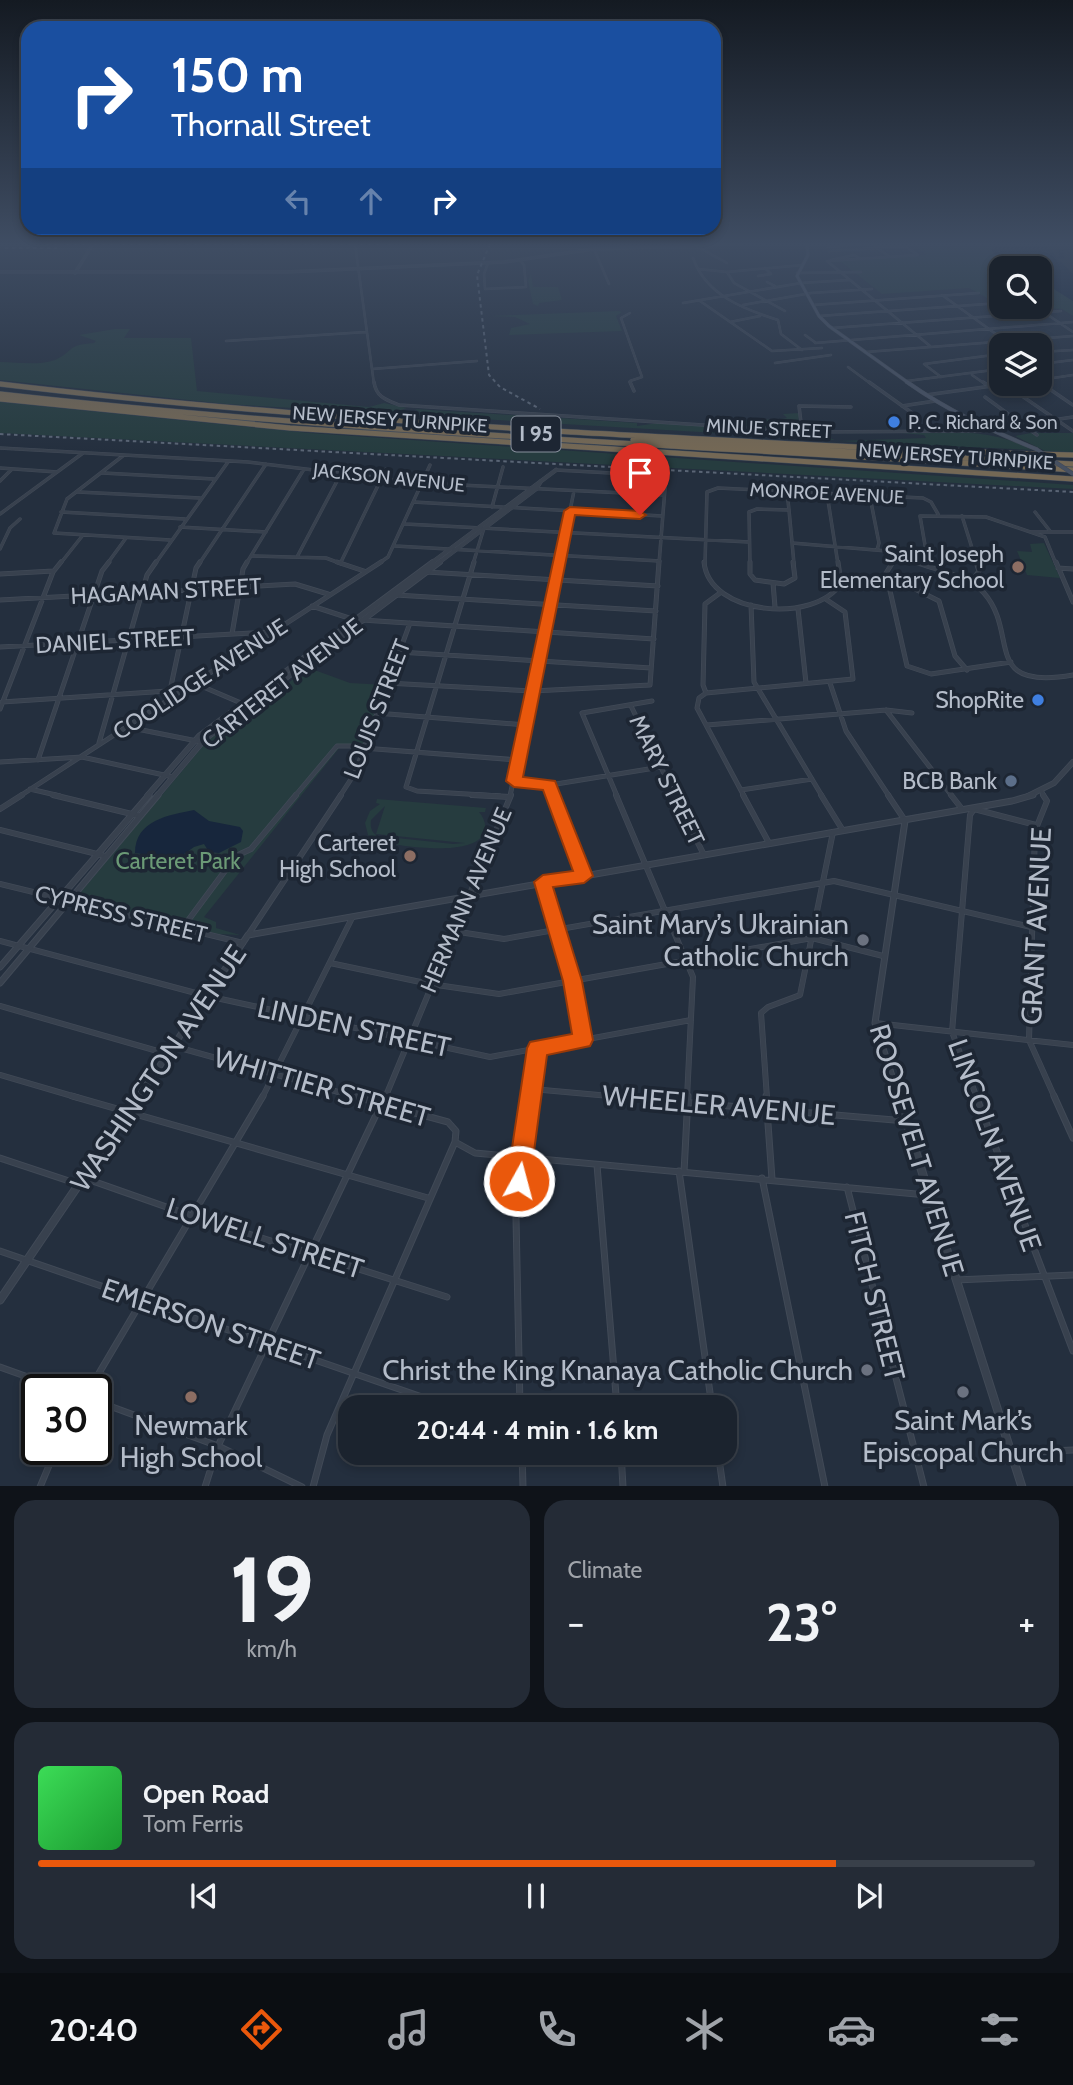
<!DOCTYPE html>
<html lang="en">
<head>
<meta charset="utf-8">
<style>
	body { margin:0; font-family:Cabin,sans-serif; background:#242b36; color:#f1f3f6; height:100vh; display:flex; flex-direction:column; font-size:26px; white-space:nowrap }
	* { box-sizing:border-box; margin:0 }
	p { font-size:23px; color:#a0a4aa }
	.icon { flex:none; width:38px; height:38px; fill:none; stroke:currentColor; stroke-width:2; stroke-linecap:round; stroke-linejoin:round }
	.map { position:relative; height:1486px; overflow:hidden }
	.panel { display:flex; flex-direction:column; gap:14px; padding:14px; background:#0f1319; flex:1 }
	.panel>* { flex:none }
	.hud { position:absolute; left:21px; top:21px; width:700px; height:214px; border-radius:21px; box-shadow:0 4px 10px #0003,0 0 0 2px #39404a; background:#1a4fa0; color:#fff; overflow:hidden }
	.tools { position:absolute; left:989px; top:256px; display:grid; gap:14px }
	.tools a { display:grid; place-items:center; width:63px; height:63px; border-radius:14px; background:#1b232e; box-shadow:0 4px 10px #0003,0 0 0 2px #39404a; font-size:35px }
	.speed { position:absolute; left:21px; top:1374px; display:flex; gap:14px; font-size:35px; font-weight:700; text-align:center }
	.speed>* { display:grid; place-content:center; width:91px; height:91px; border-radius:50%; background:#1b232e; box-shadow:0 4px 10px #0003,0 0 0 2px #39404a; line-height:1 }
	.speed .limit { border:4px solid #111; border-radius:10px; background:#fff; color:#111 }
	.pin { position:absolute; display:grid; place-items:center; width:60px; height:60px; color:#fff; margin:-72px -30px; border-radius:50% 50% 50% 0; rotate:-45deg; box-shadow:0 0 7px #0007 }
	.pin .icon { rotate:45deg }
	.me { position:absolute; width:77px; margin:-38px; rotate:7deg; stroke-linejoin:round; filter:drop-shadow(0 0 5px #0008) }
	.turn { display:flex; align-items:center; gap:24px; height:147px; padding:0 35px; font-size:32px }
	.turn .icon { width:91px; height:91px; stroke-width:2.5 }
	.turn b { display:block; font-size:49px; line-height:60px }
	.lanes { display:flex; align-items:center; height:66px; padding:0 35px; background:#0003; justify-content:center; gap:35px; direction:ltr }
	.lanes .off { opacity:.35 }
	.big { font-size:52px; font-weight:700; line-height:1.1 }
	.panel .widget { flex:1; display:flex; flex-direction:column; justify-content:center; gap:10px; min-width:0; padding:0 24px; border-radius:21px; background:#242b36 }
	.panel .dial { align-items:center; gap:0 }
	.dial b { font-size:91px; line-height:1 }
	.song { display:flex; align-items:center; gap:21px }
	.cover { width:84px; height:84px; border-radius:10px; background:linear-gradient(135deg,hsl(130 70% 55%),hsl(130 70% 35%)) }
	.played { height:7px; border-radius:4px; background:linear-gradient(90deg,#ea580c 80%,#39404a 80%) }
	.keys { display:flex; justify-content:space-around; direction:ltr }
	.heat { display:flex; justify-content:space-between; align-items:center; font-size:38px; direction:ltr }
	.panel .tiles { flex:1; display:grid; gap:14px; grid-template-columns:1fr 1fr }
	.widget:last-child { grid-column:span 2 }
	.trip { position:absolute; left:338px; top:1395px; width:399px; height:70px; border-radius:21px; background:#1b232e; box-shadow:0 4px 10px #0003,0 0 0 2px #39404a; font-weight:700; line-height:70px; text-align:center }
	.menu { display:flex; height:112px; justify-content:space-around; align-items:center; background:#0b0e12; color:#a0a4aa }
	.menu .icon { width:49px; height:49px }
	.menu .on { color:#ea580c }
	.menu b { font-size:32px; color:#f1f3f6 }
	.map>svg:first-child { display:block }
</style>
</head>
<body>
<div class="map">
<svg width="1073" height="1487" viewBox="0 0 1073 1487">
	<rect width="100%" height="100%" fill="#242f3e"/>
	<path fill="#263c3f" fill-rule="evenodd" d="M951,244H993L992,251L1007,268H1001V302H994L969,288L882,294L840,261L927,255L916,248L937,245L951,249Z
		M531,274L533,287H558L562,300L539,303L538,306L533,304L528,281Z
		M1040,280L1073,301V316L1062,309L1009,306H1040Z
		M618,311L622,312L616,316L622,331L509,335L511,328L530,324L515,317L489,316Z
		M115,329H130L124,338H191L197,391L369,407L384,403L407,408L398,411L423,414L415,409L637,423V426L657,423L816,433L835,440L226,404L0,380V362C17,362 39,366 55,360C75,351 65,345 94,343L96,341L79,335Z
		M0,402L309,433L1073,485V489L0,433Z
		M799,413L798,429L727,425C735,417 772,421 787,418L783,414Z
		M890,432C938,433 989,426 1032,450L838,441L926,438L924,435Z
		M1031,433H1073V452L1045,451L1015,436Z
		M1044,543L1060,578L1027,575L1017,551L1032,552L1030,544Z
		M309,668L350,683L386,685L364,748L340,747L204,917L216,922V928L240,935L218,934L75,899L208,740Z
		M377,799L486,808L485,812H479C484,818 487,825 484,833C473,858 399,846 377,841L368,835L365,823L370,811L380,804L376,803ZM385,806L376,834L465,843L453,844L378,836C372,833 370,828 371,820Z"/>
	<path fill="#17263c" d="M993,244H1043L1057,257L1060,256L1057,251L1063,250L1064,258L1058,259L1073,274V301L1040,280V268H1007L992,251Z
		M194,810L209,821L240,827L243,831L241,842L219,853L209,852L204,844L194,847L177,859L135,853C135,820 169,815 194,810Z"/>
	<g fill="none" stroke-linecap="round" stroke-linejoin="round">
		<g stroke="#414a57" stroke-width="2.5">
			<path id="minor-far4" d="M355,244L374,384
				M872,244L890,257
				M698,247L727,263
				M828,247L866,244
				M594,249L609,284
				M829,251L879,248
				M693,258C706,295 743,309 778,320L781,334L802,350
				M831,260L854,255L861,259
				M827,261L918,255L906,247H877
				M827,261L930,346
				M488,263L484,274L485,289L526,287L524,265L520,260
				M698,269L727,272L803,265
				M727,272L734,283L785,311
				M797,273L861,272
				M758,276L771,274L765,268
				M767,282L775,286
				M942,295L1011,345
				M700,301L772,351L822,348
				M683,303L801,283L849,280
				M743,305L811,293L872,289
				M813,305L979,293
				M630,313L621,318L642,377L630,381L631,384
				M1045,313L1073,332
				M819,316L1000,303
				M730,322L760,316
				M832,328L1061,311
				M805,335L816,343
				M226,341L366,332
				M815,343L1073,322
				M866,352L1073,336
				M1040,352L1073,350
				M775,363L831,355
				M1040,364L1073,360
				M848,367L871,384
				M372,369L477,361
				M972,375L985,384
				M941,377L924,364L1001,354
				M1040,380L1073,375
				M907,381L1001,369
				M1009,384L1014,383"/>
		</g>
		<g stroke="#414a57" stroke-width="3.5">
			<path id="minor-far3" d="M374,382C376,397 386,400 399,405L809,432L978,431L1073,417
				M630,382L634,391
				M869,382L915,415
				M983,382L989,386
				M1048,388L1073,405
				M1016,392L1073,431
				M926,395L1014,383
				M985,397L1037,435
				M902,406L935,401
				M802,431L799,406L851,407
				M0,448L248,462L421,483L664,495
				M124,455L67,499L54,533L170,540
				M0,468L57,472
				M556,470L666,476L659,564
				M103,473L214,479
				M0,481L12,469
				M78,492L200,498
				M787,492L789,510
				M827,494L838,564
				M870,497L879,543L877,550
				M413,502L662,516
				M492,507L503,467
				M789,510L794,564
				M61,512L185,519
				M1035,512L1050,531
				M0,514L83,453
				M962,516L977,564
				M405,524L749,542
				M180,527L266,532
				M1031,532H1073
				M792,543L887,551L919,564
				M395,546L660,561
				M0,549L10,528L20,519
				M252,556L326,558L342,564
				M297,557L345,466
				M917,561L926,551L920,516L986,517L1045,537L1056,564
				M341,562L386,469
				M60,564L83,535
				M107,564L126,538
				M155,564L228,462
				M199,564L266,464
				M246,564L304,469
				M378,564L388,557L430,465
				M473,564L484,528
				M559,564L574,491
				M705,564L707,492L718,488L923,498L931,502L938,514
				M750,564L749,512L757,509L789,510
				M892,564L898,554"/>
		</g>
		<g stroke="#414a57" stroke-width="5">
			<path id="minor-far2" d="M337,562L364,571
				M474,562L406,787L417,791L500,796
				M704,562C709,616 816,624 841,583L838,562
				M750,562V574L755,580L784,584L795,578L793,562
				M893,562L886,573L907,666L931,674L1011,662
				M915,562C936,570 969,576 984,593C1020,634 980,691 1073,675
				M1056,562L1073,602
				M1058,568L1073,569
				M426,572L658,586
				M0,574L53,571
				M887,581L905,584L939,601L955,656L967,670
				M773,583L775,607
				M970,583L979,571L976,562
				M720,593L705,604L703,685L706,693L699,698L697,708L744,796
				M396,595L656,611
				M0,600L295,584L328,594
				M751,605L754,682L822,796
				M312,606L355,620
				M798,609L806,683
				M362,620L654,639
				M232,634L243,569L247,562
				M0,647L270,632
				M399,652L651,668
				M194,683L248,706
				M387,683L533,691L650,685L659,562
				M830,683L846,731L889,796
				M706,693L853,679L845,612L827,600
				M168,700L196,568L200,562
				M2,702L183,690
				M631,706L675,796
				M0,709L53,572L61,562
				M886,710L952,796
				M376,713L526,725
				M707,725L886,710L912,713
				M127,727L202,742
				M99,743L147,575L156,562
				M363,748L518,760
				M38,760L102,571L109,562
				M0,762L82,757L173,777
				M514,781L550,785L661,767
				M550,785L554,796
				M30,789L60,796
				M741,790L812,779
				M1042,792L1044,796
				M20,796L381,562
				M295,796L337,746H364
				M340,796L355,773L410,623
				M510,796L559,562
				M617,796L582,713L652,701"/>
		</g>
		<g stroke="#414a57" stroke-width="6">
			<path id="minor-far1" d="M53,795L140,816
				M472,795L510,797
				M554,795L584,876
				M616,795L693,977L687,1098
				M674,795L704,855
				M743,795L769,843
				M821,795L842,829
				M888,795L904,819
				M951,795L962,809
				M1043,795L1047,801L1035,831L1029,1040L1055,1098
				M0,809L22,795
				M0,830L105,856
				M0,884L243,943
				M543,884L572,981L583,1039
				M181,930L236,856L251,849L296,795
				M453,931L504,939L834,881L1031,927
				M248,935L341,795
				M0,941L207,996L490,1057L691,1020
				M330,963L430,984L499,994L812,938L883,956
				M0,1006L168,1054
				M875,1023L1073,1045
				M173,1046L360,1098
				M0,1075L79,1098
				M532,1089L632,1098
				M262,1098L352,918
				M385,1098L511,795
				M530,1098L537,1048
				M767,1098L761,1013L768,1007L800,995L833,832
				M977,1098L952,1032L970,815L974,809L1036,825"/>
		</g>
		<g stroke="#414a57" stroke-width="7">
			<path id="minor" d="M72,1096L428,1198
				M353,1096L448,1122L456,1131L455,1142
				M612,1096L906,1121
				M766,1096L772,1179
				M976,1096L1073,1351
				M1054,1096L1073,1138
				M455,1142L475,1153L927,1195
				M0,1158L78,1184
				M597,1165L617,1407
				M679,1171L712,1407
				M684,1172L688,1096
				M84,1178L192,1216L447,1297
				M762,1178L825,1487
				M847,1187L924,1487
				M0,1251L422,1397
				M956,1280L1073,1275
				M0,1367L64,1390
				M89,1390L263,1096
				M96,1401L218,1446L302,1487
				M520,1407L516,1218L530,1096
				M522,1452L523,1487
				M621,1452L623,1487
				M718,1452L723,1487
				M1013,1453L1073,1450
				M40,1487L56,1449
				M205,1487L218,1446L385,1096
				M313,1487L327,1435L455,1142"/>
		</g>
		<g stroke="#414a57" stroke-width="3.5">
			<path id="tertiary-far4" d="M0,272H286L504,262L594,249L739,244
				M75,273L93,244"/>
		</g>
		<g stroke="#414a57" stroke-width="4.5">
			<path id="tertiary-far3" d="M430,564L556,470
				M437,564L536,489L541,481"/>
		</g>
		<g stroke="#414a57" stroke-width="6">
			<path id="tertiary-far2" d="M147,796L199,736L433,562
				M157,796L205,739L440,562
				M1028,796L1054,783L1073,762"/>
		</g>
		<g stroke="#414a57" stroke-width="7">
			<path id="tertiary-far1" d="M0,967L149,795
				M0,983L158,795
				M138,1098L248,935L1012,801L1033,795
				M899,1098L875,1023L905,821"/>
		</g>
		<g stroke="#414a57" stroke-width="9">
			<path id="tertiary" d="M898,1096L1022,1487
				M0,1300L139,1096"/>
		</g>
		<g stroke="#414a57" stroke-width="3.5">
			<path id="secondary-far1" d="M807,244L808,255L797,276L819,316L829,326L910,384"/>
		</g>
		<g stroke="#414a57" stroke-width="4.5">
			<path id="secondary" d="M907,382C948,411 990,430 1036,449"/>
		</g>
		<g stroke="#434c59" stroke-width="6">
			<path id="motorway" d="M0,384C190,407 380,420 571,432C738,441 905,451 1073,455
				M0,394C357,434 715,446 1073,470
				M0,399L290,428L1073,479
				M633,440L1073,464"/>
		</g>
		<use href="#minor-far4" stroke="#38414e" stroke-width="2"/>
		<use href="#minor-far3" stroke="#38414e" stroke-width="2.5"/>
		<use href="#minor-far2" stroke="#38414e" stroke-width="3.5"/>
		<use href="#minor-far1" stroke="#38414e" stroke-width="4.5"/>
		<use href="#minor" stroke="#38414e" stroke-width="5"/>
		<use href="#tertiary-far4" stroke="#38414e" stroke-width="2.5"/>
		<use href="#tertiary-far3" stroke="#38414e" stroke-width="3.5"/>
		<use href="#tertiary-far2" stroke="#38414e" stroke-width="4.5"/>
		<use href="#tertiary-far1" stroke="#38414e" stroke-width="5"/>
		<use href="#tertiary" stroke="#38414e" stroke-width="7"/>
		<use href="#secondary-far1" stroke="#465061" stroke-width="2.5"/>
		<use href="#secondary" stroke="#465061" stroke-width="3.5"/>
		<use href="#motorway" stroke="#746855" stroke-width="5"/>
		<path stroke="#5a6575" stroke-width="2" stroke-dasharray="3.5 3.5" stroke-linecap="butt" d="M46,244H395
			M490,244L477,275L489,375L500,387L540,409
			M5,248H57
			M0,434L1073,492"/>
		<g stroke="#414a57" stroke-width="4.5" stroke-linecap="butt">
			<path id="secondary-bridge" d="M1036,449L1073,474"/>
		</g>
		<use href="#secondary-bridge" stroke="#465061" stroke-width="3.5"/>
	</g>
	<linearGradient id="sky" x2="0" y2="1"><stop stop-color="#141a22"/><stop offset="0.54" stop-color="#3f4d63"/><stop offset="1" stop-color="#3f4d63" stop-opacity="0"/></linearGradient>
	<rect width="1073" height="452" fill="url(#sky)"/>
	<path fill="#ea580c" stroke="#983908" stroke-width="2" d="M570,507L640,511L646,515L640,519L575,515L523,777L555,781L593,876L584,883L553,887L582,981L593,1040L590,1046L547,1055L530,1181L527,1188L519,1191L511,1188L507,1181L527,1048L530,1042L572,1034L563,981L534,882L543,875L573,871L543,790L514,787L506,781L564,511Z"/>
	<g fill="#3f7fe0" stroke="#1d2633" stroke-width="2.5">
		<circle cx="894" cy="422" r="7"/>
		<circle cx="1038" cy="700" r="7"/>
	</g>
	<g fill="#8d6e63" stroke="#1d2633" stroke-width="2.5">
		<circle cx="1018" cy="567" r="7"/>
		<circle cx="410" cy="856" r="7"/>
		<circle cx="191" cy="1397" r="7"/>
	</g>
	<circle fill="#5c6f8a" stroke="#1d2633" stroke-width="2.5" cx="1011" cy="781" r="7"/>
	<g fill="#6b7280" stroke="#1d2633" stroke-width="2.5">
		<circle cx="863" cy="940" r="7"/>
		<circle cx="867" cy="1370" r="7"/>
		<circle cx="963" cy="1392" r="7"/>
	</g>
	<g text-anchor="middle" stroke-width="7" stroke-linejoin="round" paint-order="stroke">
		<g font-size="19" fill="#b4bcc9" stroke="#1d2633">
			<text transform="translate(390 419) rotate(4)" y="7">NEW JERSEY TURNPIKE</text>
			<text transform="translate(769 428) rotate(3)" y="7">MINUE STREET</text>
			<text transform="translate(956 456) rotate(4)" y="7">NEW JERSEY TURNPIKE</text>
			<text transform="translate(389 477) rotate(6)" y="7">JACKSON AVENUE</text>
			<text transform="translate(827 493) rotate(3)" y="7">MONROE AVENUE</text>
		</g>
		<g font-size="19" fill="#b4bcc9" stroke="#1d2633" text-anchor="start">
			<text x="908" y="429">P. C. Richard &amp; Son</text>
		</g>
		<rect fill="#1d2633" stroke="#878f9c" stroke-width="2" x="511.5" y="416.5" width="49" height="35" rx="5"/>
		<g font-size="21" font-weight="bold" fill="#b4bcc9">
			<text x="536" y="441">I 95</text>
		</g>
		<g font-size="23" fill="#b4bcc9" stroke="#1d2633" text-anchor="end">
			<text x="1004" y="562">Saint Joseph<tspan x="1004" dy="26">Elementary School</tspan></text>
			<text x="1024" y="708">ShopRite</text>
			<text x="997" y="789">BCB Bank</text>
			<text x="396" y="851">Carteret<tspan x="396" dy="26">High School</tspan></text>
		</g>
		<g font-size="23" fill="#b4bcc9" stroke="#1d2633">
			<text transform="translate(166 591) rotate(-3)" y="8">HAGAMAN STREET</text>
			<text transform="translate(115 641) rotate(-3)" y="8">DANIEL STREET</text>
			<text transform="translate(200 679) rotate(-33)" y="8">COOLIDGE AVENUE</text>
			<text transform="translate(282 683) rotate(-38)" y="8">CARTERET AVENUE</text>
			<text transform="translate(377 709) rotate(-69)" y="8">LOUIS STREET</text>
			<text transform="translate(667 780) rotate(64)" y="8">MARY STREET</text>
			<text transform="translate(466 900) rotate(-67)" y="8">HERMANN AVENUE</text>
			<text transform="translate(121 914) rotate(14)" y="8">CYPRESS STREET</text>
		</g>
		<g font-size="23" fill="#6b9a76" stroke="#1d2633">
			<text x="178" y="869">Carteret Park</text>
		</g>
		<g font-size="28" fill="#b4bcc9" stroke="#1d2633" text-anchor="end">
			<text x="849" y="934">Saint Mary’s Ukrainian<tspan x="849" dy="32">Catholic Church</tspan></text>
			<text x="853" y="1380">Christ the King Knanaya Catholic Church</text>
			<text x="963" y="1430" text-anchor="middle">Saint Mark’s<tspan x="963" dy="32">Episcopal Church</tspan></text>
			<text x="191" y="1435" text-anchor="middle">Newmark<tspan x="191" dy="32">High School</tspan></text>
		</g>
		<g font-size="28" fill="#b4bcc9" stroke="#1d2633">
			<text transform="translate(1036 926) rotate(-87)" y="10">GRANT AVENUE</text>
			<text transform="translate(354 1027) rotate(12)" y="10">LINDEN STREET</text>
			<text transform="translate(158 1068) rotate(-56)" y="10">WASHINGTON AVENUE</text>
			<text transform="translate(322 1087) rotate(16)" y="10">WHITTIER STREET</text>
			<text transform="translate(719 1105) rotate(5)" y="10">WHEELER AVENUE</text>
			<text transform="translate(995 1145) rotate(70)" y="10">LINCOLN AVENUE</text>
			<text transform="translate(917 1150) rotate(73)" y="10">ROOSEVELT AVENUE</text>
			<text transform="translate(265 1238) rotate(18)" y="10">LOWELL STREET</text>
			<text transform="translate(875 1296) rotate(76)" y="10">FITCH STREET</text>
			<text transform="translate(211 1324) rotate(19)" y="10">EMERSON STREET</text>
		</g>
	</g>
</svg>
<div class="tools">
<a><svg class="icon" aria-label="search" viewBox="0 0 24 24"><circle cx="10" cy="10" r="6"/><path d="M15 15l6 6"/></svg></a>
<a><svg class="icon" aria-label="layers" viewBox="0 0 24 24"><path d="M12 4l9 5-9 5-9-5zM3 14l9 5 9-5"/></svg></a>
</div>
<div class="speed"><div class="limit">30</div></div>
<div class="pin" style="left:640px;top:515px;background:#d93025"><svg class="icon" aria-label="arrive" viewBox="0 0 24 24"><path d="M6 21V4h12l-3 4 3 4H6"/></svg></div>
<svg class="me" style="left:519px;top:1181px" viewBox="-20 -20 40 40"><circle r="17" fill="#ea580c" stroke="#fff" stroke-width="3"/><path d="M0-11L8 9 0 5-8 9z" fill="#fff"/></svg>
<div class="trip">20:44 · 4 min · 1.6 km</div>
<div class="hud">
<div class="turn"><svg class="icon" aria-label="right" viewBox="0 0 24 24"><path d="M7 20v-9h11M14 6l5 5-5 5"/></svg><div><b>150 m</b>Thornall Street</div></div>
<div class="lanes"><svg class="icon off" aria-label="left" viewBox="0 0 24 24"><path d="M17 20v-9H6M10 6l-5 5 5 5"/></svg><svg class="icon off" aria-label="ahead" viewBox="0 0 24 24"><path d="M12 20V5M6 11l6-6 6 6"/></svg><svg class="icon" aria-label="right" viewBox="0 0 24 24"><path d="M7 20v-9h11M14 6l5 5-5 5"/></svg></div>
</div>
</div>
<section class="panel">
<div class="tiles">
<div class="widget dial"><b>19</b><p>km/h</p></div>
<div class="widget"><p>Climate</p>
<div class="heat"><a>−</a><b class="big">23°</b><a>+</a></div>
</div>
<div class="widget">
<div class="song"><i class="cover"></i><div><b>Open Road</b><p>Tom Ferris</p></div></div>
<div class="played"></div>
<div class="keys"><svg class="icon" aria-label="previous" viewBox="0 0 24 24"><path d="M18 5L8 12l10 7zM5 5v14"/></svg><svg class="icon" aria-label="pause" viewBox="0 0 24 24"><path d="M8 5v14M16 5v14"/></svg><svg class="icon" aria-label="next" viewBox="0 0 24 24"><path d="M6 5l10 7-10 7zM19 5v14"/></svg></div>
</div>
</div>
</section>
<nav class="menu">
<b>20:40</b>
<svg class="icon on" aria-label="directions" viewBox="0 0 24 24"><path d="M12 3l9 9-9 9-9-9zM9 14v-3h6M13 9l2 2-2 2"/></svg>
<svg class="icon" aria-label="music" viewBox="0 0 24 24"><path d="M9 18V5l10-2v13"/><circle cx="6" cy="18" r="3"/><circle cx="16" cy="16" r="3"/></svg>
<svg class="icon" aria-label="phone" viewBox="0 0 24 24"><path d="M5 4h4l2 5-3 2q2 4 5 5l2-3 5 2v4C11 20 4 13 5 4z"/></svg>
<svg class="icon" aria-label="climate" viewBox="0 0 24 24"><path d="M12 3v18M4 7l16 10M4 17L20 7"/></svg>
<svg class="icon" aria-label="car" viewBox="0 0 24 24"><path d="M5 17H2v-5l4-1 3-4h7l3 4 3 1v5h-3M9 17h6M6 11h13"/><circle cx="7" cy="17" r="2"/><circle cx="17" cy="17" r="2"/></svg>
<svg class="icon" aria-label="filters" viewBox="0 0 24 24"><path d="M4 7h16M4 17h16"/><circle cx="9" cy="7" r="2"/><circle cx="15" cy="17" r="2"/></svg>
</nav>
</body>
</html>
